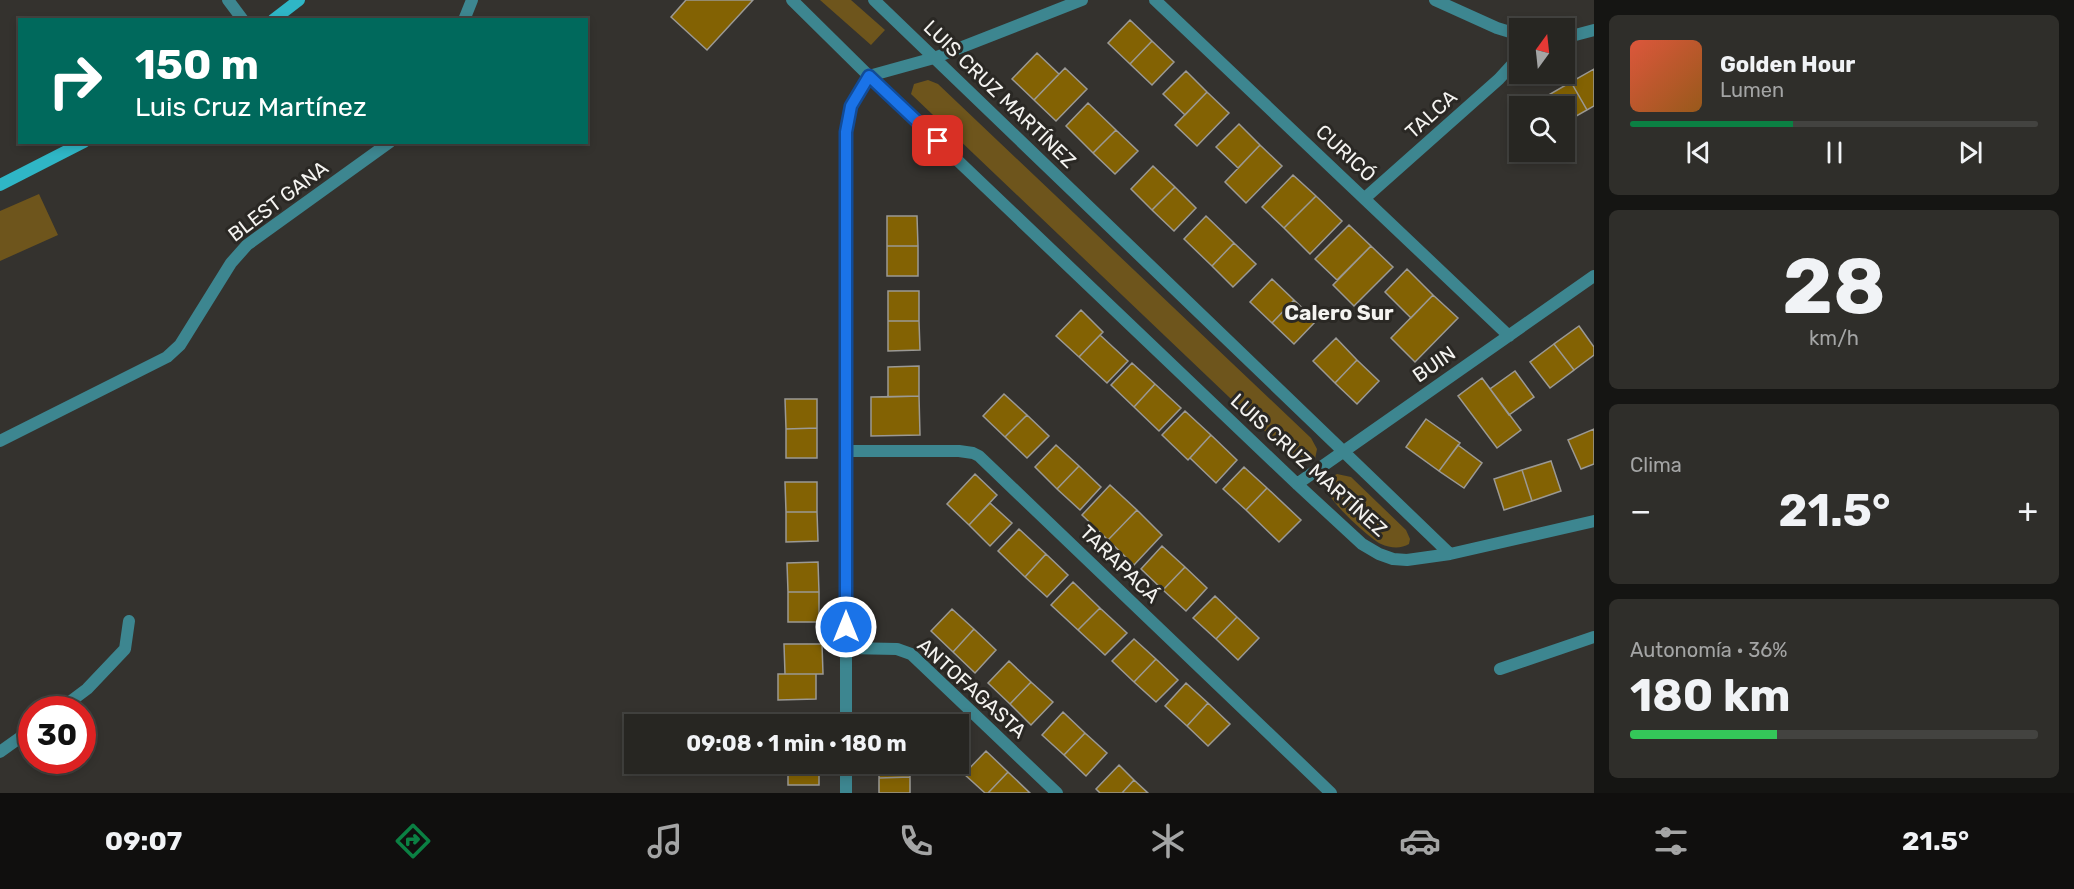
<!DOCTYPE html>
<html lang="es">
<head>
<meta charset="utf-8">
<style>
	body { margin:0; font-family:Rubik,sans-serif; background:#2f2e2a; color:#f1f3f6; height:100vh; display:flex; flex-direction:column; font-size:22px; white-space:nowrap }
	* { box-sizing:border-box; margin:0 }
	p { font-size:20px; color:#a4a5a5 }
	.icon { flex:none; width:33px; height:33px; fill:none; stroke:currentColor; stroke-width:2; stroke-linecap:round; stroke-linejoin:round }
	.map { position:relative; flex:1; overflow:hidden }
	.side { display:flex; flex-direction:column; gap:15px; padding:15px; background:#151513; width:480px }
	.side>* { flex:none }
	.banner { position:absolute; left:18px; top:18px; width:570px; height:126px; border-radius:0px; box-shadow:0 3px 9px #0003,0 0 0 2px #434340; background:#00695c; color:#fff; overflow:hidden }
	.needle { width:39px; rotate:15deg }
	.buttons { position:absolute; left:1509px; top:18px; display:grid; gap:12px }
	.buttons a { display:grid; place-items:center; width:66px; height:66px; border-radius:0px; background:#272622; box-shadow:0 3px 9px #0003,0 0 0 2px #434340; font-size:30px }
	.speed { position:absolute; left:18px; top:696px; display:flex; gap:12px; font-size:30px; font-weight:700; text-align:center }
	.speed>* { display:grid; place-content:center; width:78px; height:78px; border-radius:50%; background:#272622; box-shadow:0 3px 9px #0003,0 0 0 2px #434340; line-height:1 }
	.speed .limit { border:9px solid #d22; background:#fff; color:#111 }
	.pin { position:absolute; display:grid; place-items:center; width:51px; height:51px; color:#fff; margin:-26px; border-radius:12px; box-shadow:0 3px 9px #0006 }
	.me { position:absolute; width:66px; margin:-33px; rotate:0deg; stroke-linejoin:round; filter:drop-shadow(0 0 4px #0008) }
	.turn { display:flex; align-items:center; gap:21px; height:126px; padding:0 18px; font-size:27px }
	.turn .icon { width:78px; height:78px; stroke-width:2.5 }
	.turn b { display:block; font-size:42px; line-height:51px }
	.big { font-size:45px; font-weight:700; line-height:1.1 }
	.side .widget { flex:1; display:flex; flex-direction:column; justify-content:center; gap:9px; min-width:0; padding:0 21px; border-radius:9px; background:#2f2e2a }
	.side .dial { align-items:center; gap:0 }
	.dial b { font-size:78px; line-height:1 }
	.song { display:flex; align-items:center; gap:18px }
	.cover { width:72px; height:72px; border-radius:9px; background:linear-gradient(135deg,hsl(10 70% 55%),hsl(30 70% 35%)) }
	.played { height:6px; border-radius:3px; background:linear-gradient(90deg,#0b8043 40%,#434340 40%) }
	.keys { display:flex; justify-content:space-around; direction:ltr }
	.heat { display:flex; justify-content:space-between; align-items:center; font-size:33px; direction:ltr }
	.charge { height:9px; border-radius:4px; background:linear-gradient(90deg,#34c759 36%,#434340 0) }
	.trip { position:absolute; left:624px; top:714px; width:345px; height:60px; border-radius:0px; background:#272622; box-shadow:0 3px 9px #0003,0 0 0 2px #434340; font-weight:700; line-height:60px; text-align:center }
	.tabs { display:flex; height:96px; justify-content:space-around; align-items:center; background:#100f0e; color:#a4a5a5 }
	.tabs .icon { width:42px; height:42px }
	.tabs .selected { color:#0b8043 }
	.tabs b { font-size:27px; color:#f1f3f6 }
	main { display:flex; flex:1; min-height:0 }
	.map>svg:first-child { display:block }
</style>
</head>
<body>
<main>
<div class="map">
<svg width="1594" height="793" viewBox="0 0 1594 793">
	<rect width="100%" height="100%" fill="#34322e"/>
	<path fill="#6e551c" d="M820,0H851L885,30L871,45Z
		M928,80L938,84L1311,438L1317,449L1315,459L1305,463L1291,456L911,94L914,84Z
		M39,194L58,235L0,261V211Z
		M1337,474L1351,477L1406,530L1410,539L1409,544C1401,549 1390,548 1381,544C1370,539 1326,499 1326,487C1326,480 1331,477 1337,474Z"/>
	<path fill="#836203" stroke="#9b9994" stroke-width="1.5" d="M686,0H753L707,50L671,17Z
		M1130,20L1152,41L1130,64L1108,43Z
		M1152,41L1174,62L1152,85L1130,64Z
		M1037,53L1059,74L1034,100L1012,79Z
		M1065,68L1087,89L1056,121L1034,100Z
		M1594,69V106L1587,110L1571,82Z
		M1186,71L1207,92L1185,115L1163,94Z
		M1571,82L1587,110L1564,123V106H1550L1545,97Z
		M1207,92L1229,113L1197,146L1175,125Z
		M1088,103L1116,130L1093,153L1066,126Z
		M1239,124L1260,145L1238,168L1216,147Z
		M1116,130L1138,151L1115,174L1093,153Z
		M1260,145L1282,166L1246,203L1225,182Z
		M1153,166L1175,187L1152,210L1131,189Z
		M1293,175L1316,196L1284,228L1262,207Z
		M1175,187L1196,208L1174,231L1152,210Z
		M1316,196L1342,221L1310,254L1284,228Z
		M887,216H917L918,246H887Z
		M1206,216L1234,243L1212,266L1184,239Z
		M1349,225L1371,246L1337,280L1315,259Z
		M1234,243L1256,264L1233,287L1212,266Z
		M887,246H918V276H887Z
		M1371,246L1393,267L1354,306L1333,285Z
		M1407,269L1433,295L1411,318L1385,292Z
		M1272,279L1294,300L1272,323L1250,302Z
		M888,291H919V321H888Z
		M1433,295L1458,318L1415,362L1391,338Z
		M1294,300L1316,321L1294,344L1272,323Z
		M1081,310L1103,332L1079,357L1056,336Z
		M888,321H919L920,350L888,351Z
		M1579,326L1594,347V355L1574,370L1554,344Z
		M1100,335L1128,361L1107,383L1079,357Z
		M1336,338L1357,360L1335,383L1313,361Z
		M1554,344L1574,370L1550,388L1530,362Z
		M1357,360L1379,381L1357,404L1335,383Z
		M1132,363L1155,384L1134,407L1111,385Z
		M919,366V396L888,397V367Z
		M1515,371L1534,397L1509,415L1490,389Z
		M1482,378L1521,430L1497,448L1458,396Z
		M1155,384L1181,408L1159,431L1134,407Z
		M1004,394L1027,415L1005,437L983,416Z
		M919,396L920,435L871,436V397Z
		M785,399H817V428L786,429Z
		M1185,411L1211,435L1188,460L1162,435Z
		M1027,415L1049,436L1027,458L1005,437Z
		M1426,419L1460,443L1439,471L1406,447Z
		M817,428V458H786V429Z
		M1594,429V464L1581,469L1568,440Z
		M1211,435L1237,460L1216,483L1190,458Z
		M1056,445L1079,466L1057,489L1035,467Z
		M1458,445L1482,463L1464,488L1439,471Z
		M1551,461L1561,491L1532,501L1522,470Z
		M1079,466L1101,487L1080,510L1057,489Z
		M1244,467L1267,488L1246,510L1223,489Z
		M1522,470L1532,501L1504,510L1494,479Z
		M975,474L997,495L969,525L947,504Z
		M785,482H817V512H786Z
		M1110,485L1137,510L1108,540L1082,515Z
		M1267,488L1301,520L1279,542L1246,510Z
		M990,503L1012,523L990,546L969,525Z
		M1137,510L1162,535L1134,565L1108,540Z
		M786,512H817L818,541L786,542Z
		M1019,529L1046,554L1025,577L998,551Z
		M1162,546L1185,567L1163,590L1141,569Z
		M1046,554L1068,575L1047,597L1025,577Z
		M818,562L819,592H788L787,563Z
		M1185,567L1207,588L1186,611L1163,590Z
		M1073,582L1100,608L1078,630L1051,605Z
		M788,592H819V622H788Z
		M1215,596L1237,617L1216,639L1193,618Z
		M1100,608L1127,633L1105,655L1078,630Z
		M952,609L974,629L953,652L931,631Z
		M1237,617L1259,638L1238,660L1216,639Z
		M974,629L996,650L975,673L953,652Z
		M1134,639L1156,659L1134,682L1112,661Z
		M784,644H822L823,674H785Z
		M1156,659L1178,680L1156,702L1134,682Z
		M1009,661L1031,682L1010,704L988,683Z
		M778,674H816V699L778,700Z
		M1031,682L1053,702L1031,725L1010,704Z
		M1186,683L1208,703L1187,726L1165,706Z
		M1208,703L1230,724L1208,746L1187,726Z
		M1063,712L1085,733L1064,755L1042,735Z
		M1085,733L1107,753L1086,776L1064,755Z
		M986,751L1008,772L988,793H985L964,774Z
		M788,764H819V785H788Z
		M879,764H910V777L879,778Z
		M1119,765L1134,780L1122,793H1100L1096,789Z
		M1008,772L1030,793H988Z
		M910,777V793H879V778Z
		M1134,780L1148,793H1122Z"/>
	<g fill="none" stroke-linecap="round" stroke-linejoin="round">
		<path stroke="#3d8690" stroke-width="12" d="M59,710L87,689L125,649L129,621
			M0,752L32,729"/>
		<path stroke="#3d8690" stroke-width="12" d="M228,0L243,20
			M792,0L869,76L1297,484L1362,544L1379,554L1393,559L1407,560L1450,554L1594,521
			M874,0L1450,554
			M1155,0L1509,336
			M1435,0L1497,28L1520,35
			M464,20L472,0
			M1564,38L1594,30
			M1365,198L1499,79L1520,56
			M0,441L167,357L180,345L231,263L247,245L390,142
			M846,451H959L973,453L979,456L1331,793
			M1297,484L1594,276
			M846,648L897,649L911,654L1057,793
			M1500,669L1594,637
			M846,724V132L851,106L869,76L934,58L1082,0
			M846,764V793"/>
		<path stroke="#2fb6c6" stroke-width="12" d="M273,20L299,0
			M0,185L84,142"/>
	</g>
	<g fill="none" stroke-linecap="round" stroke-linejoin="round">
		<g stroke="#114b97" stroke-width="15">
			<path id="route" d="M846,627V132L851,106L869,76L938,141"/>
		</g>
		<use href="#route" stroke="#1a73e8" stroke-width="10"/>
	</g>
	<g text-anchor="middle" stroke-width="6" stroke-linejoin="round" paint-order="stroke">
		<g font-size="20" fill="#f4f3f0" stroke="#2a2824">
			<text transform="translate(1000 94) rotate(44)" y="7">LUIS CRUZ MARTÍNEZ</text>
			<text transform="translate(1431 114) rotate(-42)" y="7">TALCA</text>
			<text transform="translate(1346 153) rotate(43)" y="7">CURICÓ</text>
			<text transform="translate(278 201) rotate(-37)" y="7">BLEST GANA</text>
			<text transform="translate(1434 364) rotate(-35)" y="7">BUIN</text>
			<text transform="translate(1309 465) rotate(42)" y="7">LUIS CRUZ MARTÍNEZ</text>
			<text transform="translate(1120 564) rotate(44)" y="7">TARAPACÁ</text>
			<text transform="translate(972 688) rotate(42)" y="7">ANTOFAGASTA</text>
		</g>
		<g font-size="21" font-weight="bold" fill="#f4f3f0" stroke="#2a2824">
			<text x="1339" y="320">Calero Sur</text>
		</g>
	</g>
</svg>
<div class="buttons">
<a><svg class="needle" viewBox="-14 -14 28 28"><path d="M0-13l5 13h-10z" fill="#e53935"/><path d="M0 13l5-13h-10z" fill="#a4a5a5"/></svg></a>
<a><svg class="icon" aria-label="search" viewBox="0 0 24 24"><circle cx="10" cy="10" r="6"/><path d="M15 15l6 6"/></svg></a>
</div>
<div class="speed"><div class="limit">30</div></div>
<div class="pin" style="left:938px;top:141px;background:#d93025"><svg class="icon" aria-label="arrive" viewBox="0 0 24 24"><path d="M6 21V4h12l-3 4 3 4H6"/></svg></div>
<svg class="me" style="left:846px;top:627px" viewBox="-20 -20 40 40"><circle r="17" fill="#1a73e8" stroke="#fff" stroke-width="3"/><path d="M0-11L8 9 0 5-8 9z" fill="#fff"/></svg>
<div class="trip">09:08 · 1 min · 180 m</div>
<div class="banner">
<div class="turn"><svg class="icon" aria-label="right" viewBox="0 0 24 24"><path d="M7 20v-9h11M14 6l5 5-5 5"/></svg><div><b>150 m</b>Luis Cruz Martínez</div></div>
</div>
</div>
<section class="side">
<div class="widget">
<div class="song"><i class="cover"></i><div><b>Golden Hour</b><p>Lumen</p></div></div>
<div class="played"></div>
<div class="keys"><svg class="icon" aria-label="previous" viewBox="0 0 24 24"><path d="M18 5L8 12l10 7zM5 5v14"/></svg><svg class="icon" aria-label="pause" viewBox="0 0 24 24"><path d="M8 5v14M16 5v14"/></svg><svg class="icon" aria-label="next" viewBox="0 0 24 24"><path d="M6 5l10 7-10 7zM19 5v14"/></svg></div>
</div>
<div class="widget dial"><b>28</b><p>km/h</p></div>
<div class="widget"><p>Clima</p>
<div class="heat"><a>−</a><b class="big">21.5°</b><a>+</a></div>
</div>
<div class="widget"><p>Autonomía · 36%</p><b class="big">180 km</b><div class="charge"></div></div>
</section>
</main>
<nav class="tabs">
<b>09:07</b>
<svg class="icon selected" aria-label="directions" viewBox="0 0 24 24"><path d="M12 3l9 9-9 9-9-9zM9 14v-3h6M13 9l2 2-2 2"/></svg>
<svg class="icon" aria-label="music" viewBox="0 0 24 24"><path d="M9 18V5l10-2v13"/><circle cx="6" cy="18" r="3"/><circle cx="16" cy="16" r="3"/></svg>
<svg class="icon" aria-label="phone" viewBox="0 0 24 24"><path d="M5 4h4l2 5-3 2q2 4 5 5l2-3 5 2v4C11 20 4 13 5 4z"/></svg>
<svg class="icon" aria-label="climate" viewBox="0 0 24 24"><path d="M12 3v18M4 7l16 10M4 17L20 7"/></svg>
<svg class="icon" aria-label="car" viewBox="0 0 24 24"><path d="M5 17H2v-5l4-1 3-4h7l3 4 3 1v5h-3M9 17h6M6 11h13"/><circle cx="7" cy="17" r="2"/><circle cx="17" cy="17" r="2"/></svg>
<svg class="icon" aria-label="filters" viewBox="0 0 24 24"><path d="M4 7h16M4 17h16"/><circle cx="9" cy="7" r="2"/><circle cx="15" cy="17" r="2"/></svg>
<b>21.5°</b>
</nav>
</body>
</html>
